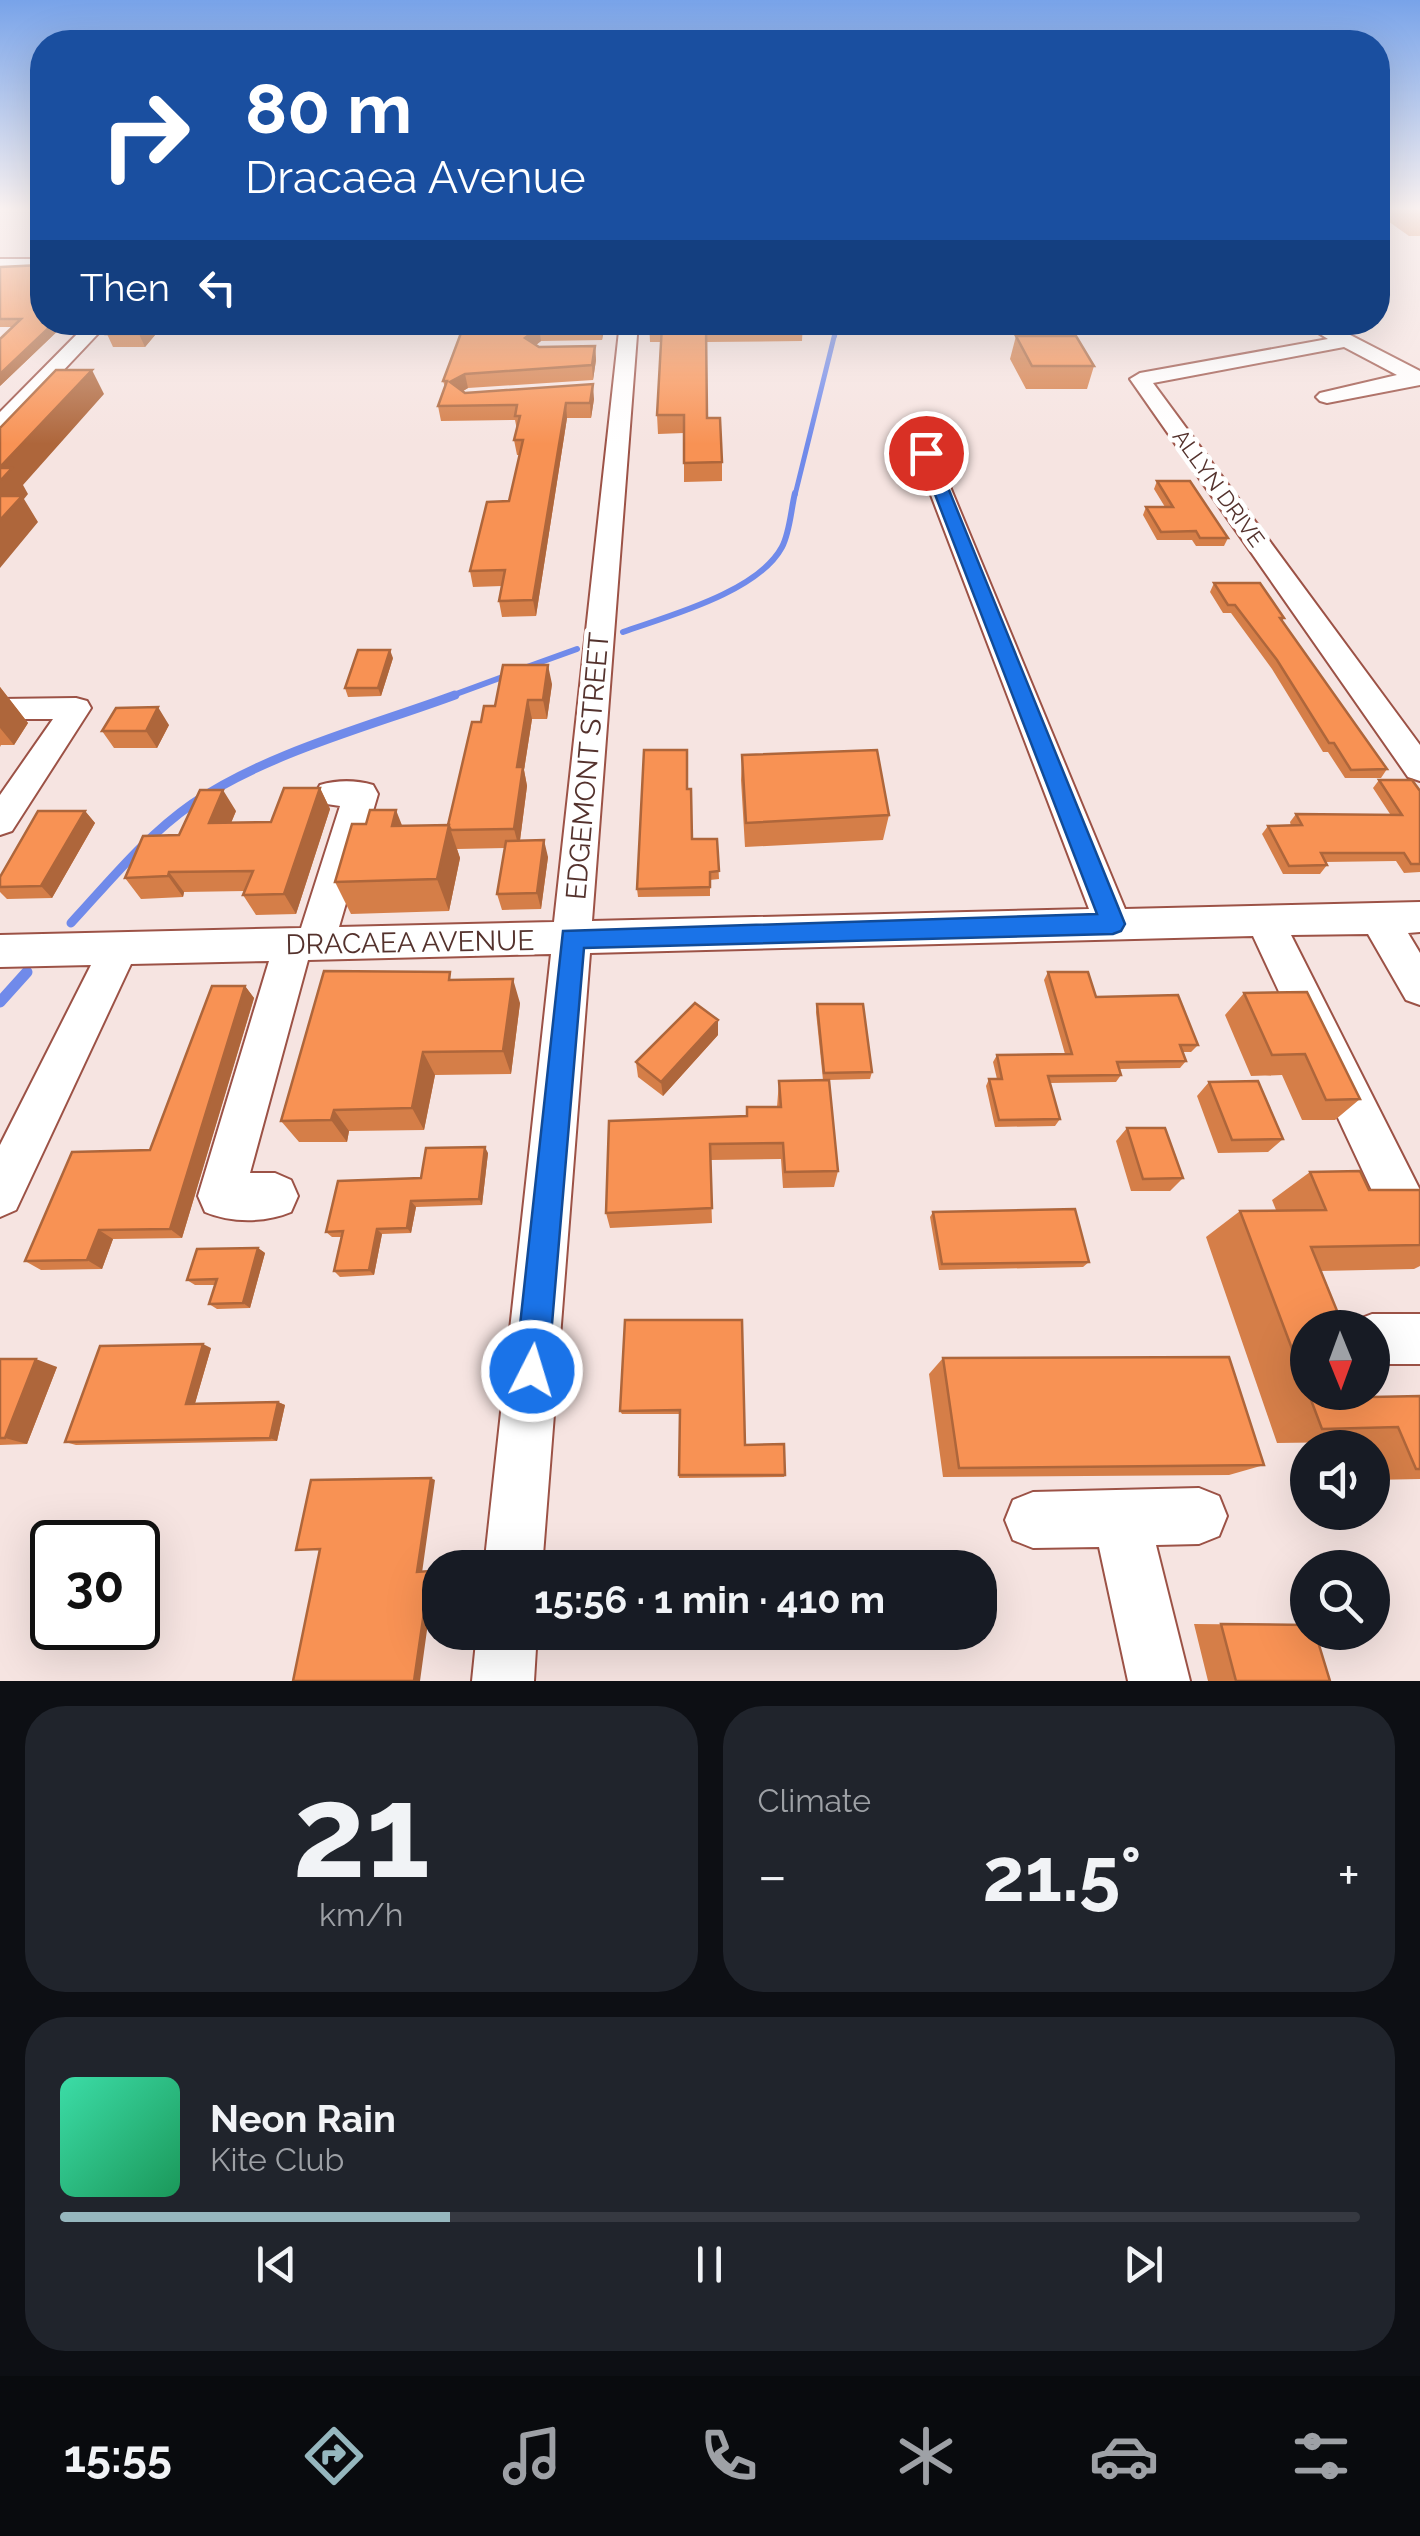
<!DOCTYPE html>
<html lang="en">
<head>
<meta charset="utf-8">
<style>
	body { margin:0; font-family:Raleway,sans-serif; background:#20242c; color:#f1f3f6; height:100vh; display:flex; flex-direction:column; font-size:38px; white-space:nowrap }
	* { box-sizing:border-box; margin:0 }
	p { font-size:32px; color:#9ea1a6 }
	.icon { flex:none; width:55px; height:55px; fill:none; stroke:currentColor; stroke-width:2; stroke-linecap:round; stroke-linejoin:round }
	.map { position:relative; height:1681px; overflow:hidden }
	.drawer { display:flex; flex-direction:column; gap:25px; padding:25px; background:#0d0f14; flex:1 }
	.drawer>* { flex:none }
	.banner { position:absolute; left:30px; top:30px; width:1360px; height:305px; border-radius:40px; box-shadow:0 10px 40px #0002; background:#1a4fa0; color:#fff; overflow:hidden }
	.needle { width:65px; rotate:179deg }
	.buttons { position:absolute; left:1290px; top:1310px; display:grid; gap:20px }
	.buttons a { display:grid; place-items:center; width:100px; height:100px; border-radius:50%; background:#171b24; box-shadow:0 10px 40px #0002; font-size:50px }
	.speed { position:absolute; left:30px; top:1520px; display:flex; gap:20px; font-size:50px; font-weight:700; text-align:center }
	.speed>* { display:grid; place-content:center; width:130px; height:130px; border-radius:50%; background:#171b24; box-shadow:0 10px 40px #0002; line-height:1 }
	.speed .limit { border:5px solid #111; border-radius:15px; background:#fff; color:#111 }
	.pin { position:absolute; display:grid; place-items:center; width:85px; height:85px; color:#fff; margin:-42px; border:5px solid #fff; border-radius:50%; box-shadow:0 2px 10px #0007 }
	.me { position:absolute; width:110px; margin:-55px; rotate:5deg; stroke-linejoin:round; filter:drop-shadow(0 0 8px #0008) }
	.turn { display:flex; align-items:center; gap:35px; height:210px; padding:0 50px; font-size:45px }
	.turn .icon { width:130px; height:130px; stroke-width:2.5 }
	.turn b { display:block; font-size:70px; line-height:85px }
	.then { display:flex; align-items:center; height:95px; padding:0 50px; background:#0003; gap:20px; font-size:38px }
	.big { font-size:75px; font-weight:700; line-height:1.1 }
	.drawer .card { flex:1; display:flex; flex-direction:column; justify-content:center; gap:15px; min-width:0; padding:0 35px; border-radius:40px; background:#20242c }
	.drawer .dial { align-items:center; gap:0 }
	.dial b { font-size:130px; line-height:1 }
	.song { display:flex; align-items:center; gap:30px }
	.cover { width:120px; height:120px; border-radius:15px; background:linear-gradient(135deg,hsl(160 70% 55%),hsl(150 70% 35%)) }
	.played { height:10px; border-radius:5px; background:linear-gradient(90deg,#96b7be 30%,#363941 30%) }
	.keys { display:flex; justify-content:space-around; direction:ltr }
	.heat { display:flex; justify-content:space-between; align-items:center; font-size:55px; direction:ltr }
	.drawer .tiles { flex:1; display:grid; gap:25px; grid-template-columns:1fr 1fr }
	.card:last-child { grid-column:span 2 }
	.trip { position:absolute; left:422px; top:1550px; width:575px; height:100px; border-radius:40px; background:#171b24; box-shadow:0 10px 40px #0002; font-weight:700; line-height:100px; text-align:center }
	.tab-bar { display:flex; height:160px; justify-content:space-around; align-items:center; background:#090b0e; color:#9ea1a6 }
	.tab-bar .icon { width:70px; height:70px }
	.tab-bar .selected { color:#96b7be }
	.tab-bar b { font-size:45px; color:#f1f3f6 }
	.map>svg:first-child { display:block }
</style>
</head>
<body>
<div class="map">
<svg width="1420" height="1681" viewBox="0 0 1420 1681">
	<rect width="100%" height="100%" fill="#f6e4e1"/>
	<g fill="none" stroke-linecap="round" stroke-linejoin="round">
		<path stroke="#708aea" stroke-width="4" d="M835,336L838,322"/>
		<path stroke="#708aea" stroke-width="5" d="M795,495L835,333"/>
		<path stroke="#708aea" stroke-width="6" d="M623,632C668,616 758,592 782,547C790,532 791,509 795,493
			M527,667L577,649
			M448,697L508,675"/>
		<path stroke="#708aea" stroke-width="9" d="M71,923C109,882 146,836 192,804C266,753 371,726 455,695"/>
		<path stroke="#708aea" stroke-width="11" d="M0,1002L27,972"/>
		<g stroke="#9c5246" stroke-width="4">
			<path id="minor" d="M0,259H42V269H0Z
				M89,322H109L8,429L0,431V412Z
				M620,322H638L592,921L1089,909L915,453L918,448H934L1125,909L1420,902V932L1408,933L1420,953V1005L1406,1000L1368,934L1291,935L1420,1190V1264L1403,1257L1253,936L590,953L542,1568H484L551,954L308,960L250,1173H275L291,1180L298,1196L291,1212C265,1223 231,1223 205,1212L198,1196L269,961L131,964L16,1210L0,1217V1145L91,965L0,967V935L301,928L340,806L320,803L315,794L320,785C337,780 356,780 373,785L378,794L339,927L554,922Z
				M1301,322H1325L1420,371V385L1327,403L1320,401L1316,397L1320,393L1397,375L1344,347L1153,383L1420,745V781L1408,777L1130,379L1140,373L1328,339Z
				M76,698L87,701L91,708L12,831L0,835V795L53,719H0V699Z
				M1372,1314H1420V1364H1372V1328H1351L1354,1321Z
				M1199,1488L1219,1496L1227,1516L1219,1536L1199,1544L1156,1545L1190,1681H1128L1099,1547L1033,1548L1013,1540L1005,1520L1013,1500L1033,1492Z
				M477,1632H537L534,1681H472Z"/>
		</g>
		<use href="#minor" fill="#fff" fill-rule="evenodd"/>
	</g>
	<path fill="#d57e48" d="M1378,208H1420V236H1409L1378,214Z
		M0,267L42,322H67L0,386L13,327H0Z
		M166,322L145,347H113L107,334Z
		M605,322L602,340L541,341L536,345L539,347L595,346L596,360L593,380L468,388L463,391L465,393L594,399L591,418H567L536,616L502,617L499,601L502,586L473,587L470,571L509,501L519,455H517L514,440L517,430L515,420L441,421L438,406L445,387L443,381L475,325Z
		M649,322H803L802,341L706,342L707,418L722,462V481L684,482V433L658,434L657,415L661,342H650Z
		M922,322H989L988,328H924Z
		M1121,322H1180L1131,329Z
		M1016,336L1094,366L1087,389H1026L1010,359Z
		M1157,481L1228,538L1224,546H1196L1192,540H1157L1143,515L1146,507H1165L1154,489Z
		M1214,583L1284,618L1282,621L1387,769L1381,778H1345L1328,752H1323L1272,669L1231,613H1223L1210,592Z
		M393,658L381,696L348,697L345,688Z
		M552,684L547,719H532L524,770L527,786L520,840L548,857L541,909L502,910L497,894L505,848L457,849L460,858L449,911L351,914L335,882L402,825H448L481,722Z
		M0,687L28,723L14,745H1L0,747Z
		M169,725L157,748H114L102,731Z
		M742,755L889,815L883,840L745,847L741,780Z
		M1379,780L1420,791V872L1404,873L1396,861L1325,862L1327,865L1320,874H1283L1262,834L1268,826H1291L1290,822L1296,814H1390L1373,788Z
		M320,788L330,809L296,914L256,915L243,895L245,891L184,892L183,897L141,899L125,878L179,835L236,811L231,823L271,822Z
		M687,789L692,839H717L719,879L710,880V896L638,897L637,889Z
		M85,811L95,823L52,898L7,899L0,892V877Z
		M1048,972L1096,997L1198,1045L1191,1052H1182L1186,1061L1180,1068L1119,1069L1121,1075L1116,1082L1050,1083L1060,1119L1055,1126L995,1127L986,1086L989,1079H997L993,1062L997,1055L1065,1054L1044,980Z
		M453,980L520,1003L511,1074L435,1075L424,1130L349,1131L347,1142H299L281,1121Z
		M245,986L254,998L182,1238L113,1239L102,1269L41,1270L25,1261L150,1150Z
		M1244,993L1360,1099L1335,1120H1302L1282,1075L1251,1076L1225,1015Z
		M817,1004L872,1072L870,1079L829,1080L838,1171L834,1187L783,1188L781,1159L710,1160L712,1223L610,1228L606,1213L746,1116L747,1107H777L779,1081L823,1080L816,1012Z
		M718,1035L663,1096L638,1077L636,1062Z
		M1209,1082L1283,1139L1268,1152L1218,1153L1197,1096Z
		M1127,1128L1183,1178L1170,1191H1131L1116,1141Z
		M488,1153L482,1205L416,1207L411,1233L382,1234L374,1275L340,1277L334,1271L341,1237H332L326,1232L421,1178Z
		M1310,1172L1369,1190H1420V1266L1414,1269L1320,1271L1372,1397L1420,1396V1479L1372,1480V1448H1350L1348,1442L1277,1443L1206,1237L1240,1211L1276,1210L1272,1200Z
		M933,1212L1089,1262L1083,1267L939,1270L930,1217Z
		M258,1248L265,1253L250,1308L217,1309L209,1304L215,1285H195L187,1280Z
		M625,1320L745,1445L785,1475L784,1477L679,1478L680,1414H622L620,1411Z
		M211,1348L195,1403L278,1402L285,1405L277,1441L76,1445L65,1442Z
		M943,1358L1264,1465L1229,1475L943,1477L929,1374Z
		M0,1359L57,1367L27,1444L0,1445Z
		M1194,1624L1308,1625L1330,1681H1208Z"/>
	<path fill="#ae663b" d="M55,322H67L0,386V374Z
		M150,322H166L145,347L139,334Z
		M601,322H605L602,340L601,326Z
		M1134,322H1180L1131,329Z
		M539,327L541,341L527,352L525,338Z
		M595,346L596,360L593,380L592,365Z
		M92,370L104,394L23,485L28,494L24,499L38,522L0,568V467Z
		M465,374L468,388L453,397L450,382Z
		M593,384L594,399L591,418L590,403Z
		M566,403L567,418L536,616L533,600Z
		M390,650L393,658L381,696L378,688Z
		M548,665L552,684L547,719L543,700Z
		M0,687L28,723L14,745L0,728Z
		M528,700L532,719L524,770L527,786L519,848L514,829L517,767Z
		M158,707L169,725L157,748L146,731Z
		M320,788L330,809L296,914L284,894Z
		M223,790L236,811L222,844L209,823Z
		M396,810L409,843L392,826Z
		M85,811L95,823L52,898L41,886Z
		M449,825L460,858L449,911L437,879Z
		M544,840L548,857L541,909L537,893Z
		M169,872L184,892L183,897L168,876Z
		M513,979L520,1003L511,1074L503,1051Z
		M245,986L254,998L182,1238L170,1229Z
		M718,1020V1035L663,1096L661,1082Z
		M423,1052L435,1075L424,1130L412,1108Z
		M334,1110L349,1131L347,1142L331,1120Z
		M485,1147L488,1153L482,1205L479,1199Z
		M411,1201L416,1207L411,1233L407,1228Z
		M377,1229L382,1234L374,1275L369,1270Z
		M99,1230L113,1239L102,1269L87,1260Z
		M258,1248L265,1253L250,1308L243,1303Z
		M203,1344L211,1348L194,1407L186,1404Z
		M36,1359L57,1367L27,1444L5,1438Z
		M278,1402L285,1405L277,1441L270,1438Z
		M431,1478L435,1480L422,1573L417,1572Z
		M430,1571L435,1572L420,1681H414Z"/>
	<path fill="#f89254" stroke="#ae663b" stroke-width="2.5" d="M42,253V322H55L0,374V339L21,319H0V267L41,265Z
		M118,322H150L139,334H107Z
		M476,322H601V326L539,327L525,338L539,347L595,346L592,365L465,374L450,382L465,393L593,384L590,403H566L533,600L499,601L505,570L470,571L487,502L509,501L523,440H514L520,416H515L517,405L438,406L447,381H443L464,325H475Z
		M649,322H803V324L706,325L707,418H720L722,462L684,463V415H657L662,325H649Z
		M1016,336H1076L1094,366H1032Z
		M56,370H92L0,467V428Z
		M0,468H12L0,481Z
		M1157,481H1190L1228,538H1200L1196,531L1161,532L1146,507H1173Z
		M0,496H22L0,520Z
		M1214,583H1260L1284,618H1280L1387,769L1351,770L1334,743H1329L1277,660L1235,605H1228Z
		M358,650H390L378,688H345Z
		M503,665H548L543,700H528L517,767H523L514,829L451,830L448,825L472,722H481L484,706H495Z
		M158,707L146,731H102L116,708Z
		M644,750H687V789H691L692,839H717L719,871L710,872V887L637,889Z
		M877,750L889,815L746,823L742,755Z
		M1379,780H1412L1420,791V864H1411L1404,853H1321L1327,865L1289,866L1268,826L1302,825L1296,814L1402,815Z
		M284,788H320L284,894L243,895L253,871L169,872L168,876L125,878L143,836L179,835L200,790H223L209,823L271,822Z
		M370,810H396L392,826L449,825L437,879L335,882L352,824H366Z
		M38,811H85L41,886L0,887V877Z
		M544,840L537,893L497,894L506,841Z
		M324,971L450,972L449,980L513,979L503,1051L423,1052L412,1108L334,1110L331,1120L281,1121Z
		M1048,972H1088L1096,997L1178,995L1198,1045H1180L1186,1061L1117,1062L1121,1075L1048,1076L1060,1119L999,1120L989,1079H1002L997,1055L1072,1054Z
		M212,986H245L170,1229L99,1230L87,1260L25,1261L72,1152L150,1150Z
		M1307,992L1360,1099L1326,1100L1305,1054L1272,1055L1244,993Z
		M695,1003L718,1020L661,1082L636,1062Z
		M817,1004H863L872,1072L824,1073Z
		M829,1080L838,1171L785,1172L783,1143L710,1144L712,1208L606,1213L609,1121L747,1116V1107H781L779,1081Z
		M1258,1081L1283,1139L1232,1140L1209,1082Z
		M1127,1128H1165L1183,1178L1143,1179Z
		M485,1147L479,1199L411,1201L407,1228L377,1229L369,1270L334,1271L343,1231L326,1232L338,1181L421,1178L426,1148Z
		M1360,1171L1369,1190H1420V1245L1311,1247L1344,1328H1308V1391L1240,1211L1326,1210L1310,1172Z
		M1075,1209L1089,1262L942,1264L933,1212Z
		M258,1248L243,1303L209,1304L217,1279L187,1280L197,1249Z
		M625,1320H742L745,1445L784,1444L785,1475H679L680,1410L620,1411Z
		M203,1344L186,1404L278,1402L270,1438L65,1442L100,1346Z
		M1229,1357L1264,1465L959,1468L943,1358Z
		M0,1359H36L5,1438H0Z
		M1308,1392H1370L1372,1397L1420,1396V1469H1416L1398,1427L1322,1429Z
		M431,1478L417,1572L430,1571L414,1681H293L320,1549L296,1550L311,1480Z
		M1221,1624L1308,1625V1632H1315L1330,1681H1236Z"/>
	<linearGradient id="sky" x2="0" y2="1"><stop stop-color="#78a3e9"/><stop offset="0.47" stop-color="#fbf3f2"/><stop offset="1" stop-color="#fbf3f2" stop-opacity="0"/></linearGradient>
	<rect width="1420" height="444" fill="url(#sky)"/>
	<path fill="#1a73e8" stroke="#114b97" stroke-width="2.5" d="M921,450L934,453L1125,924L1121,931L1113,934L584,948L548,1371L543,1383L532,1388L520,1383L515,1371L563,931L1097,914L919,453Z"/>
	<g text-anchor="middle" stroke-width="9" stroke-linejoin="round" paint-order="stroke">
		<g font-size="22" fill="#54322d" stroke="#fff">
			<text transform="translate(1219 488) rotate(54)" y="8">ALLYN DRIVE</text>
		</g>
		<g font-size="28" fill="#54322d" stroke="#fff">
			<text transform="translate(587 766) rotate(-85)" y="10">EDGEMONT STREET</text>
			<text transform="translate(410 942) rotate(-1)" y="10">DRACAEA AVENUE</text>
		</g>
	</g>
</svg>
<div class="buttons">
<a><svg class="needle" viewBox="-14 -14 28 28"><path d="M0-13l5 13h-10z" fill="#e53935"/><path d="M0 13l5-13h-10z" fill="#9ea1a6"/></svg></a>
<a><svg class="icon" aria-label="sound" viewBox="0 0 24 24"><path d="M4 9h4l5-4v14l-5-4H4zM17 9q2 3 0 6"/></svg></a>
<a><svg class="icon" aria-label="search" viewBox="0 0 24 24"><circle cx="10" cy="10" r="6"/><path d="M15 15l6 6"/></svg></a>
</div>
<div class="speed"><div class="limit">30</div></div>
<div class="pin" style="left:926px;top:453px;background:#d93025"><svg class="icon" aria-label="arrive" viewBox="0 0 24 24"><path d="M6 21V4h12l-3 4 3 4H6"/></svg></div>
<svg class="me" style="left:532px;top:1371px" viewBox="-20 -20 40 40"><circle r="17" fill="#1a73e8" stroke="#fff" stroke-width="3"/><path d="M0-11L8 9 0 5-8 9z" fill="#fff"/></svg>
<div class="trip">15:56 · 1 min · 410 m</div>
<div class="banner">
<div class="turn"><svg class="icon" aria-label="right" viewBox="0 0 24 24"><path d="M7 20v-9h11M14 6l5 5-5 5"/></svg><div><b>80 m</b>Dracaea Avenue</div></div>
<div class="then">Then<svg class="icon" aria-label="left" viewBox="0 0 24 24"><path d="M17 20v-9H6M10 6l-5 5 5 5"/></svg></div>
</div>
</div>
<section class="drawer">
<div class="tiles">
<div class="card dial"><b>21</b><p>km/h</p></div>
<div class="card"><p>Climate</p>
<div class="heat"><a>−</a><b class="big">21.5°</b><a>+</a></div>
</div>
<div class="card">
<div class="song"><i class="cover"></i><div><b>Neon Rain</b><p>Kite Club</p></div></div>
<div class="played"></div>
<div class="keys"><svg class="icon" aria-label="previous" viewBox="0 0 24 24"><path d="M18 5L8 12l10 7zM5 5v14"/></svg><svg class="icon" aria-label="pause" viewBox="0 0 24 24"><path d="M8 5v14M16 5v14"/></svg><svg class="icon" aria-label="next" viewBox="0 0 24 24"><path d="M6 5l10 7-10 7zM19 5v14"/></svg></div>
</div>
</div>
</section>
<nav class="tab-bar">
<b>15:55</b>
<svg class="icon selected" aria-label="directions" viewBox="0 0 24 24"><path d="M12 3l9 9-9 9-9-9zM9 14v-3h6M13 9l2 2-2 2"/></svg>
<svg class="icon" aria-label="music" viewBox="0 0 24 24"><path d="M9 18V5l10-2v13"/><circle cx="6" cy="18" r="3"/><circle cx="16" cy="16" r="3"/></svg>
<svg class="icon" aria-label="phone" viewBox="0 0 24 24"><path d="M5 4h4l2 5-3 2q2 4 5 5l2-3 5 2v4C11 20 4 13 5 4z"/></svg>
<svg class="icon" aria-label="climate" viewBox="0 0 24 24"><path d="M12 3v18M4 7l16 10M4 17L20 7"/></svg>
<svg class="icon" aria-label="car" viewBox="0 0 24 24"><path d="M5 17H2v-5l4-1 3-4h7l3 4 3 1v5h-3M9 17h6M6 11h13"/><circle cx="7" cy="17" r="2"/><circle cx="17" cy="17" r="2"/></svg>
<svg class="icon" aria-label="filters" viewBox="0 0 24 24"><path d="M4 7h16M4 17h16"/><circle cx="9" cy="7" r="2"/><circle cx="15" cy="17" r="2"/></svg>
</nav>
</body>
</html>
